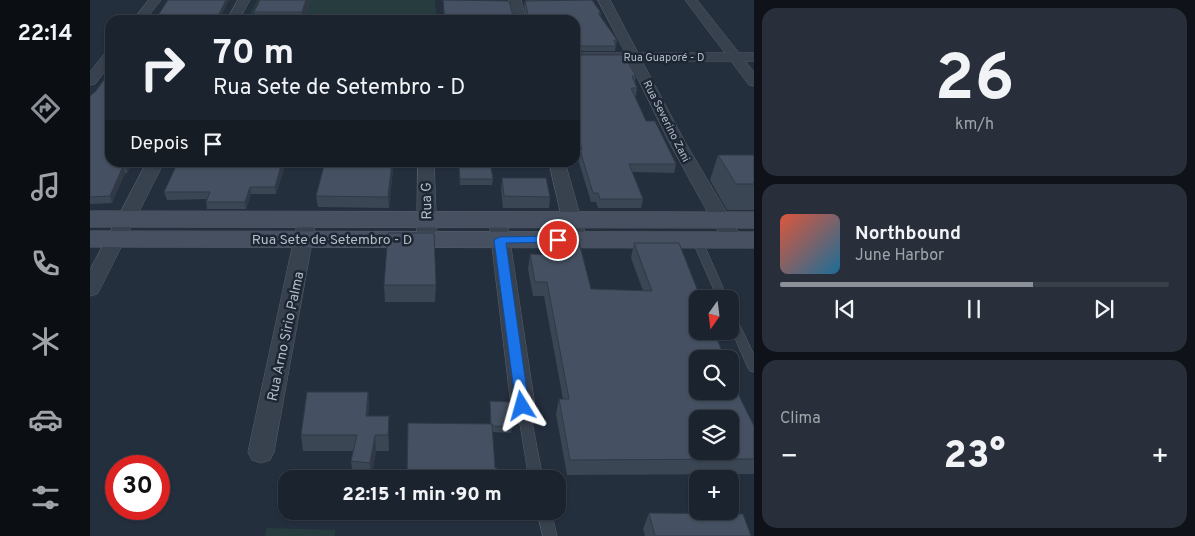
<!DOCTYPE html>
<html lang="pt">
<head>
<meta charset="utf-8">
<style>
	body { margin:0; font-family:Overpass,sans-serif; background:#282f3a; color:#f1f3f6; height:100vh; display:flex; flex-direction:column; font-size:19px; white-space:nowrap }
	* { box-sizing:border-box; margin:0 }
	p { font-size:16px; color:#a0a4aa }
	.icon { flex:none; width:28px; height:28px; fill:none; stroke:currentColor; stroke-width:2; stroke-linecap:round; stroke-linejoin:round }
	.map { position:relative; flex:1; overflow:hidden }
	.sheet { display:flex; flex-direction:column; gap:8px; padding:8px; background:#0f1319; width:441px }
	.sheet>* { flex:none }
	.guide { position:absolute; left:15px; top:15px; width:475px; height:152px; border-radius:15px; box-shadow:0 1px 4px #0004,0 0 0 1px #39404a; background:#1b232e; color:#f1f3f6; overflow:hidden }
	.needle { width:32px; rotate:194deg }
	.controls { position:absolute; left:599px; top:290px; display:grid; gap:10px }
	.controls a { display:grid; place-items:center; width:50px; height:50px; border-radius:10px; background:#1b232e; box-shadow:0 1px 4px #0004,0 0 0 1px #39404a; font-size:25px }
	.speed { position:absolute; left:15px; top:455px; display:flex; gap:10px; font-size:25px; font-weight:700; text-align:center }
	.speed>* { display:grid; place-content:center; width:65px; height:65px; border-radius:50%; background:#1b232e; box-shadow:0 1px 4px #0004,0 0 0 1px #39404a; line-height:1 }
	.speed .limit { border:8px solid #d22; background:#fff; color:#111 }
	.pin { position:absolute; display:grid; place-items:center; width:42px; height:42px; color:#fff; margin:-21px; border:2px solid #fff; border-radius:50%; box-shadow:0 1px 5px #0007 }
	.me { position:absolute; width:55px; margin:-28px; rotate:352deg; stroke-linejoin:round; filter:drop-shadow(0 0 4px #0008) }
	.turn { display:flex; align-items:center; gap:18px; height:105px; padding:0 25px; font-size:22px }
	.turn .icon { width:65px; height:65px; stroke-width:2.5 }
	.turn b { display:block; font-size:35px; line-height:42px }
	.then { display:flex; align-items:center; height:48px; padding:0 25px; background:#0003; gap:10px; font-size:19px }
	.big { font-size:38px; font-weight:800; line-height:1.1 }
	.sheet .widget { flex:1; display:flex; flex-direction:column; justify-content:center; gap:8px; min-width:0; padding:0 18px; border-radius:15px; background:#282f3a }
	.sheet .dial { align-items:center; gap:0 }
	.dial b { font-size:65px; line-height:1 }
	.song { display:flex; align-items:center; gap:15px }
	.cover { width:60px; height:60px; border-radius:8px; background:linear-gradient(135deg,hsl(10 70% 55%),hsl(200 70% 35%)) }
	.played { height:5px; border-radius:2px; background:linear-gradient(90deg,#8c9099 65%,#39404a 65%) }
	.keys { display:flex; justify-content:space-around; direction:ltr }
	.heat { display:flex; justify-content:space-between; align-items:center; font-size:28px; direction:ltr }
	.trip { position:absolute; left:188px; top:470px; width:288px; height:50px; border-radius:15px; background:#1b232e; box-shadow:0 1px 4px #0004,0 0 0 1px #39404a; font-weight:800; line-height:50px; text-align:center }
	main { display:flex; flex:1; min-height:0 }
	.menu { display:flex; flex-direction:column; width:90px; justify-content:space-around; align-items:center; background:#0b0e12; color:#a0a4aa }
	.menu .icon { width:35px; height:35px }
	.menu .on { color:#8c9099 }
	.menu b { font-size:22px; color:#f1f3f6 }
	.map>svg:first-child { display:block }
</style>
</head>
<body>
<main>
<nav class="menu">
<b>22:14</b>
<svg class="icon on" aria-label="directions" viewBox="0 0 24 24"><path d="M12 3l9 9-9 9-9-9zM9 14v-3h6M13 9l2 2-2 2"/></svg>
<svg class="icon" aria-label="music" viewBox="0 0 24 24"><path d="M9 18V5l10-2v13"/><circle cx="6" cy="18" r="3"/><circle cx="16" cy="16" r="3"/></svg>
<svg class="icon" aria-label="phone" viewBox="0 0 24 24"><path d="M5 4h4l2 5-3 2q2 4 5 5l2-3 5 2v4C11 20 4 13 5 4z"/></svg>
<svg class="icon" aria-label="climate" viewBox="0 0 24 24"><path d="M12 3v18M4 7l16 10M4 17L20 7"/></svg>
<svg class="icon" aria-label="car" viewBox="0 0 24 24"><path d="M5 17H2v-5l4-1 3-4h7l3 4 3 1v5h-3M9 17h6M6 11h13"/><circle cx="7" cy="17" r="2"/><circle cx="17" cy="17" r="2"/></svg>
<svg class="icon" aria-label="filters" viewBox="0 0 24 24"><path d="M4 7h16M4 17h16"/><circle cx="9" cy="7" r="2"/><circle cx="15" cy="17" r="2"/></svg>
</nav>
<div class="map">
<svg width="664" height="536" viewBox="0 0 664 536">
	<rect width="100%" height="100%" fill="#242f3e"/>
	<path fill="#263c3f" d="M167,0H345L347,20H157Z
		M177,528L245,530V536H175Z"/>
	<g fill="none" stroke-linecap="round" stroke-linejoin="round">
		<g stroke="#565f6c" stroke-width="1">
			<path id="lane" d="M607,237L612,240L638,299H628L602,240Z
				M640,311L644,312L645,315L664,355V372L660,371L658,368L640,327Z
				M433,401L437,403L439,406L453,479H439L427,406L429,403Z
				M447,511H461L467,536H453Z"/>
		</g>
		<g stroke="#565f6c" stroke-width="1">
			<path id="street" d="M59,0H71L55,20H43Z
				M148,0H160L149,20H137Z
				M419,0H431L436,20H424Z
				M508,0H520L548,53H635L595,0H607L649,53H664V61H655L664,72V86L659,85L641,61H552L595,142L653,240L650,244L643,246L636,244L633,240L579,142L539,61H485V53H535Z
				M20,52V65L5,84L0,85V72L15,53Z
				M57,162H74L10,289L7,294L0,296V270Z
				M328,162H344L347,239L344,243L337,245L330,243L327,239Z
				M459,162H475L497,240L494,244L487,246L480,244L477,240Z
				M217,214L224,216L226,220L184,452L180,460L171,463L162,460L158,452L208,220L210,216Z
				M408,215L415,217L417,221L445,406L442,413L433,416L424,413L421,406L399,221L401,217Z"/>
		</g>
		<g stroke="#565f6c" stroke-width="1">
			<path id="secondary" d="M0,211L664,212V228L0,227Z
				M0,231L664,232V248L0,247Z"/>
		</g>
		<use href="#lane" fill="#38414e" fill-rule="evenodd"/>
		<use href="#street" fill="#38414e" fill-rule="evenodd"/>
		<use href="#secondary" fill="#465061" fill-rule="evenodd"/>
	</g>
	<path fill="#3b4654" d="M170,0H221L215,20H165L164,12Z
		M353,0H373V1L423,16L436,17L434,6L435,1L437,0H502L511,13L510,17L527,40L525,51H485V20H354Z
		M485,55L546,76L545,81L547,88L546,96H545L556,121L586,164L584,173L542,172L553,199L551,208H508L506,202H501L488,159L489,154L485,138Z
		M6,91L44,162L37,173H35L22,203L0,204V96Z
		M628,155H664V210H637L620,180Z
		M368,162H400L403,179L402,185H370Z
		M195,166L186,194H161L156,209H117L116,202L117,199L77,200L74,192Z
		M303,168L299,208L228,207L226,196Z
		M412,178L460,197L459,208H413L411,189Z
		M462,241L501,289L553,291L541,258L544,243L651,400L664,426V474L477,475L466,414L469,399H473L454,296H443L438,269L440,254L460,255Z
		M294,285H346L345,302H295Z
		M278,392L279,408L278,416L299,432V451H286L281,478L263,477L261,461L263,451H213L211,435Z
		M400,401L422,427L421,433L402,432L405,468L317,479L400,424Z
		M559,513L661,536H555L553,529Z"/>
	<path fill="#303945" d="M136,0H139L129,20H126Z
		M216,0H221L215,20H212V12Z
		M38,162H44L37,173L35,166Z
		M192,162H194L195,166L186,194L185,187Z
		M302,162H303V168L299,208L298,197Z
		M33,166L35,173L22,203L20,196Z
		M160,187L161,194L156,209L155,202Z
		M278,392L279,408L277,432L276,416Z
		M299,416V451L298,435Z
		M285,435L286,451L281,478L280,463Z"/>
	<path fill="#455162" stroke="#303945" fill-rule="evenodd" d="M78,0H136L126,20H65Z
		M170,0H216L212,12H164Z
		M353,0L419,1L423,16L436,17L438,14L435,1L502,0L511,13H508L527,40H524L526,46H486L485,50V20H355Z
		M485,55H534L546,76H542L547,88H541L556,121H565L586,164H539L553,199H510L508,193H503L490,150H492L485,125V61H488Z
		M20,71V162H38L35,166H33L20,196L0,197V96L6,91Z
		M628,155H664V184H646Z
		M88,162H192L185,187H160L155,202H116L120,192H74Z
		M235,162H302L298,197L226,196Z
		M369,162H400L403,179H370Z
		M412,178H456L460,197L414,196Z
		M298,233H344L346,285H294Z
		M462,241L489,242L501,289L562,291L544,243H589L611,299H608V331H624L635,359H608V391H640V371L651,400L664,426V459L480,460L469,399H479L457,282H445L440,254L465,255ZM608,419H640V451H608Z
		M217,392H278L276,416H299L298,435H285L280,463L261,461L267,435H211Z
		M400,401L420,402L422,427L402,426V424H401Z
		M318,423L402,424L405,468H407L408,479H317Z
		M559,513L653,514L661,536H565Z"/>
	<path fill="#1a73e8" stroke="#114b97" d="M468,236L471,237L473,240L471,242L416,243L439,406L437,410L432,412L428,410L426,406L404,240L410,237Z"/>
	<g text-anchor="middle" stroke-width="5" stroke-linejoin="round" paint-order="stroke">
		<g font-size="11" fill="#b4bcc9" stroke="#1d2633">
			<text x="574" y="61">Rua Guaporé - D</text>
			<text transform="translate(577 121) rotate(63)" y="4">Rua Severino Zani</text>
		</g>
		<g font-size="14" fill="#b4bcc9" stroke="#1d2633">
			<text transform="translate(336 201) rotate(-91)" y="5">Rua G</text>
			<text x="242" y="244">Rua Sete de Setembro - D</text>
			<text transform="translate(195 336) rotate(-78)" y="5">Rua Arno Sirio Palma</text>
		</g>
	</g>
</svg>
<div class="controls">
<a><svg class="needle" viewBox="-14 -14 28 28"><path d="M0-13l5 13h-10z" fill="#e53935"/><path d="M0 13l5-13h-10z" fill="#a0a4aa"/></svg></a>
<a><svg class="icon" aria-label="search" viewBox="0 0 24 24"><circle cx="10" cy="10" r="6"/><path d="M15 15l6 6"/></svg></a>
<a><svg class="icon" aria-label="layers" viewBox="0 0 24 24"><path d="M12 4l9 5-9 5-9-5zM3 14l9 5 9-5"/></svg></a>
<a>+</a>
</div>
<div class="speed"><div class="limit">30</div></div>
<div class="pin" style="left:468px;top:240px;background:#d93025"><svg class="icon" aria-label="arrive" viewBox="0 0 24 24"><path d="M6 21V4h12l-3 4 3 4H6"/></svg></div>
<svg class="me" style="left:432px;top:406px" viewBox="-20 -20 40 40"><path d="M0-17L14 15 0 8-14 15z" fill="#1a73e8" stroke="#fff" stroke-width="4"/></svg>
<div class="trip">22:15 · 1 min · 90 m</div>
<div class="guide">
<div class="turn"><svg class="icon" aria-label="right" viewBox="0 0 24 24"><path d="M7 20v-9h11M14 6l5 5-5 5"/></svg><div><b>70 m</b>Rua Sete de Setembro - D</div></div>
<div class="then">Depois<svg class="icon" aria-label="arrive" viewBox="0 0 24 24"><path d="M6 21V4h12l-3 4 3 4H6"/></svg></div>
</div>
</div>
<section class="sheet">
<div class="widget dial"><b>26</b><p>km/h</p></div>
<div class="widget">
<div class="song"><i class="cover"></i><div><b>Northbound</b><p>June Harbor</p></div></div>
<div class="played"></div>
<div class="keys"><svg class="icon" aria-label="previous" viewBox="0 0 24 24"><path d="M18 5L8 12l10 7zM5 5v14"/></svg><svg class="icon" aria-label="pause" viewBox="0 0 24 24"><path d="M8 5v14M16 5v14"/></svg><svg class="icon" aria-label="next" viewBox="0 0 24 24"><path d="M6 5l10 7-10 7zM19 5v14"/></svg></div>
</div>
<div class="widget"><p>Clima</p>
<div class="heat"><a>−</a><b class="big">23°</b><a>+</a></div>
</div>
</section>
</main>
</body>
</html>
